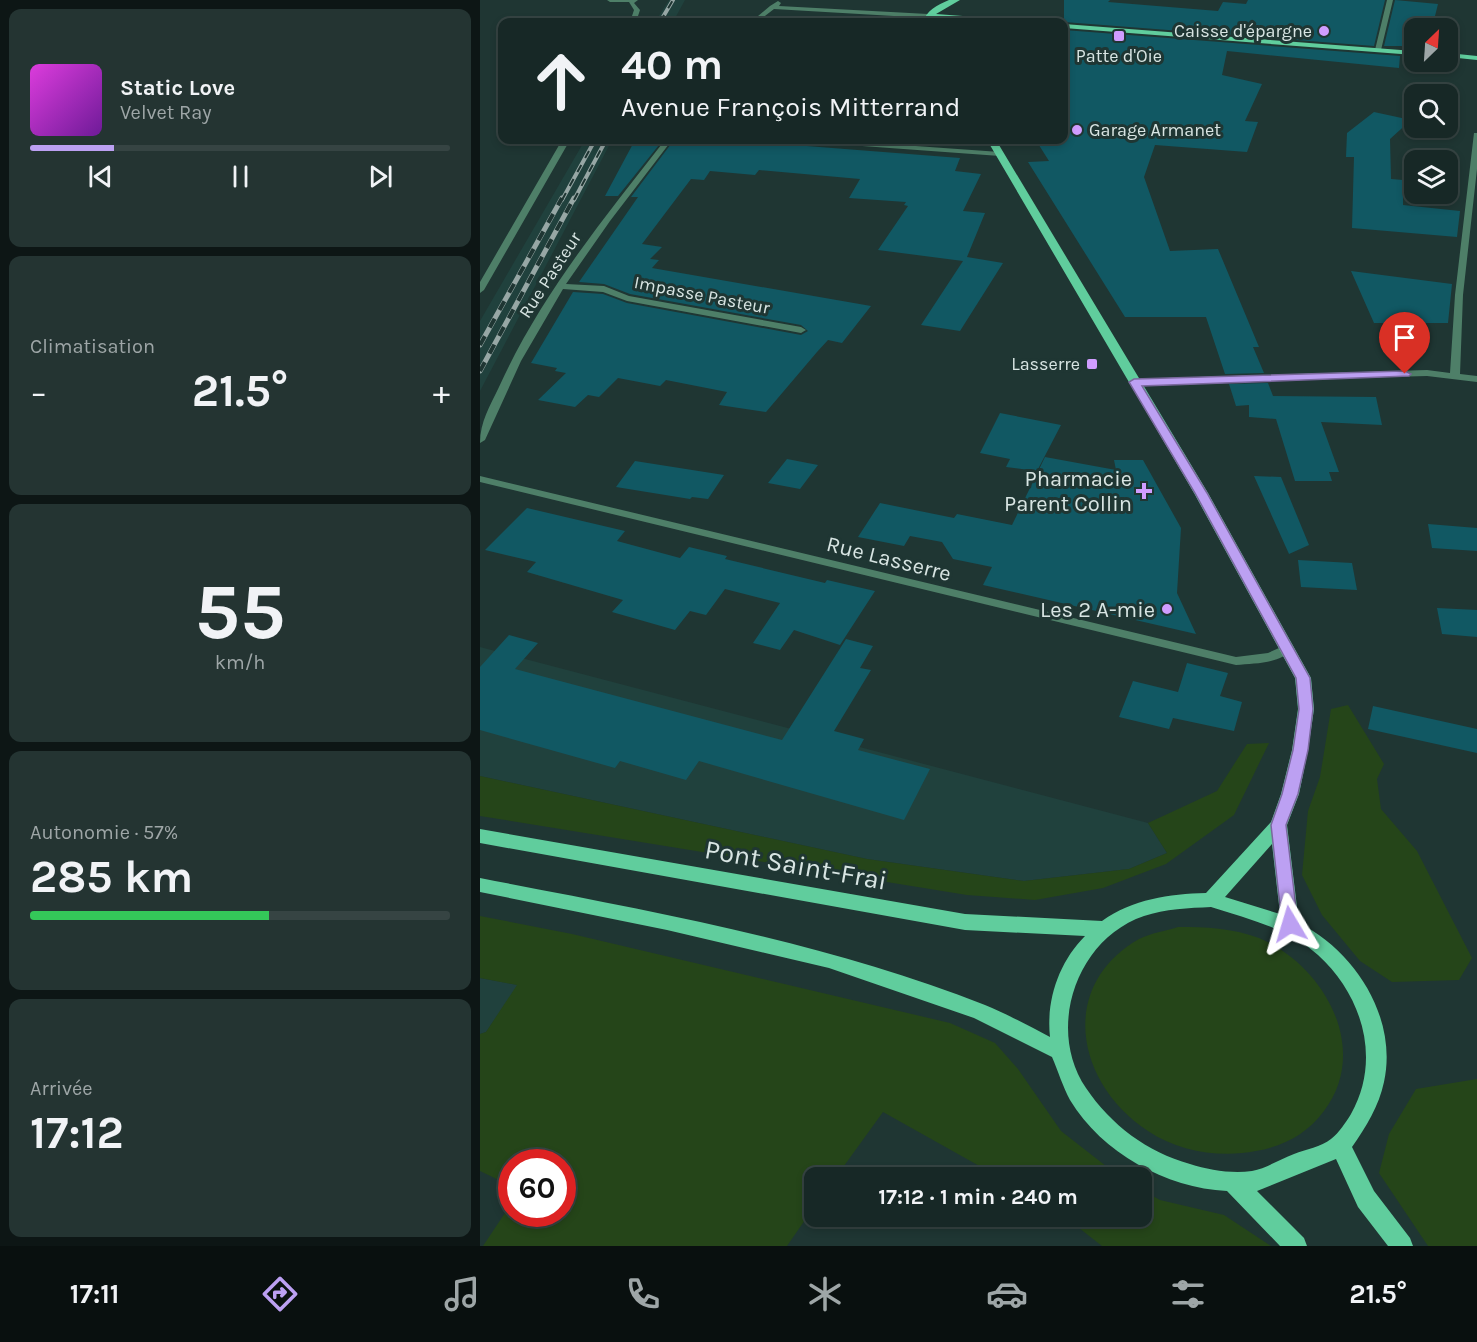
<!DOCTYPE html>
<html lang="fr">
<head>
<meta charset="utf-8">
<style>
	body { margin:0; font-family:Karla,sans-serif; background:#243432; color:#f1f3f6; height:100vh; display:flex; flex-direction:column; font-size:22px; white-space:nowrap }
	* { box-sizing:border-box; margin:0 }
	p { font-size:20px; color:#9ea6a7 }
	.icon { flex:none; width:33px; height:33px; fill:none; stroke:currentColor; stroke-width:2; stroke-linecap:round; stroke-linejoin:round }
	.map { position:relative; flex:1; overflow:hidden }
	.panel { display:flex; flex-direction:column; gap:9px; padding:9px; background:#0d1615; width:480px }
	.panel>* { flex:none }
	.banner { position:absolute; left:18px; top:18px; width:570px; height:126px; border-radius:12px; box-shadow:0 3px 9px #0003,0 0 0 2px #364443; background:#172826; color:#f1f3f6; overflow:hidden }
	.needle { width:39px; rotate:25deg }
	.buttons { position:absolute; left:924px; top:18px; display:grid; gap:12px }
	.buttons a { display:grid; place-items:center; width:54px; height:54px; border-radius:12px; background:#172826; box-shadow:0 3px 9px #0003,0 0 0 2px #364443; font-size:30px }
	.speed { position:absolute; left:18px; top:1149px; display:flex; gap:12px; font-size:30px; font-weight:700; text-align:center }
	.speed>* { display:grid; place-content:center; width:78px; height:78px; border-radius:50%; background:#172826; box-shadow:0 3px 9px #0003,0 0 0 2px #364443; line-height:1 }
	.speed .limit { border:9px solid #d22; background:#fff; color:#111 }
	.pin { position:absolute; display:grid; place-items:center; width:51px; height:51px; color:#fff; margin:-62px -26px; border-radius:50% 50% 50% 0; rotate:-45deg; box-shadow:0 0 6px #0007 }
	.pin .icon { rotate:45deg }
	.me { position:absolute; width:66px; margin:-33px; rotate:353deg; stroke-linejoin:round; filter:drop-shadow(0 0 4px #0008) }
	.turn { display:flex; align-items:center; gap:21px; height:126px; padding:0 24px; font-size:27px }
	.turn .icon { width:78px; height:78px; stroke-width:2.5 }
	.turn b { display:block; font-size:42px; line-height:51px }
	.big { font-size:45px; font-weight:700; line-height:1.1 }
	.panel .tile { flex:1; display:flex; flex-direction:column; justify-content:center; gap:9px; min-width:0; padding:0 21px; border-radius:12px; background:#243432 }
	.panel .dial { align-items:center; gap:0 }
	.dial b { font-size:78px; line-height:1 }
	.song { display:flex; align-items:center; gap:18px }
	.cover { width:72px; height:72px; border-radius:9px; background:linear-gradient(135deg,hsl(300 70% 55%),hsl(280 70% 35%)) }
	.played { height:6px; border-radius:3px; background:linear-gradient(90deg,#bca0f2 20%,#364443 20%) }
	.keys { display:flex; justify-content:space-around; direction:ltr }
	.heat { display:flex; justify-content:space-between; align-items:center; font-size:33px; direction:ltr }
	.charge { height:9px; border-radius:4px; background:linear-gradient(90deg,#34c759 57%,#364443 0) }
	.trip { position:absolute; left:324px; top:1167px; width:348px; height:60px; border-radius:12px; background:#172826; box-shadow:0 3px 9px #0003,0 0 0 2px #364443; font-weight:700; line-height:60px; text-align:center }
	.tab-bar { display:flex; height:96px; justify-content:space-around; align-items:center; background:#09100f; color:#9ea6a7 }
	.tab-bar .icon { width:42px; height:42px }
	.tab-bar .selected { color:#bca0f2 }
	.tab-bar b { font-size:27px; color:#f1f3f6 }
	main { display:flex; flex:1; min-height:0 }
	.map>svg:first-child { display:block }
</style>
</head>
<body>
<main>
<section class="panel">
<div class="tile">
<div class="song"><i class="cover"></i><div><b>Static Love</b><p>Velvet Ray</p></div></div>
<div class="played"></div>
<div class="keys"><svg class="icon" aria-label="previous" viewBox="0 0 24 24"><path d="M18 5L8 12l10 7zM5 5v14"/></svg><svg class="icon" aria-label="pause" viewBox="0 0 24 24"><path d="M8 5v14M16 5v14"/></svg><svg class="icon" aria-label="next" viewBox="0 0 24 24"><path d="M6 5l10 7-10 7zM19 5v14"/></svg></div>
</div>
<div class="tile"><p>Climatisation</p>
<div class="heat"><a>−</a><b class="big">21.5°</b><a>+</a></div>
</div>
<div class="tile dial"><b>55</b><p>km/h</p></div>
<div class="tile"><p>Autonomie · 57%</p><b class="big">285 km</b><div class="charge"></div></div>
<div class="tile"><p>Arrivée</p><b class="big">17:12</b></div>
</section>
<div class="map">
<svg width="997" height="1246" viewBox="0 0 997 1246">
	<rect width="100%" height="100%" fill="#1f3633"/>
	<path fill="#20413d" d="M189,0H205L193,22H175Z
		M105,140H132L0,391V321Z
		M0,647L668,823L687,853L649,869L544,881L387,859L0,776Z
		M0,978L38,985L6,1032L0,1034Z"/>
	<path fill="#254519" d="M868,705L904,764L897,779L901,809L937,851L992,958L979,980L912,982L880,961L842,915L822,875L828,811L840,777L851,709Z
		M789,743L754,815L686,864L623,888L555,900L487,895L0,816V776L387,859L544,881L649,869L687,853L668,823L737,791L767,744Z
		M0,916L92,934L470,1023L515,1043L538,1069L581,1131L640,1177H519L403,1112L356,1177L334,1178V1207L307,1246H3L31,1204L32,1214H82V1162H32L31,1186L0,1171V1034L6,1032L37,985L0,978Z
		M698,927C726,927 752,928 779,938C844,965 891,1049 844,1111C827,1134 804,1146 776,1151C741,1158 699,1152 668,1131C596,1084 577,986 659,939C671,933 686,931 698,927Z
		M997,1079V1246H948L899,1173L909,1134L936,1089Z
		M662,1190L680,1200L744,1215L791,1246H622L585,1217L662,1216Z"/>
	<path fill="#115863" d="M584,0H630L628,2L738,11L743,2L766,4L768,0H905L894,46L584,22Z
		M915,0L958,4L952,28H934V46H904Z
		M584,30L920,56L919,68L747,51L742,75L782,84L765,121L778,122L767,152L675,145L664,177L690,251L738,249L779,347H773L784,373L745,374L726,317H645L548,162L569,161L557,142L584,140Z
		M894,112L931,120L910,139L911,179L923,180V205L980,211L977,237L872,228L874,157H866L867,133Z
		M155,140H183L138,196H125Z
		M194,140H251L480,158L475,171L501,174L483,211L505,213L487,257L523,263L480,331L441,325L483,261L398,250L428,206L424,205L426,202L369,198L380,179L279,170L275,175L230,171L224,180L211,179L162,244L182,247L170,259L179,260L172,268L391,306L362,343L348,340L337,352L286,412L239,405L247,392L186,380L180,386L138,378L119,397L108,395L95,407L58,400L86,373L75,371L77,368L51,363L93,292L123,294L147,303L321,335L328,331L321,325L150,294L124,284L99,282L158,197H151Z
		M871,271L972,284L968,323H894Z
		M788,383L793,396L896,397L902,425L841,422L859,472H849L852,481H815L796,419L769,417V405L756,406L749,384Z
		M520,413L581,425L557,471L526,467L530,459L500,453Z
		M565,457L636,470L634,460H663L701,528L697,593L716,634L503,585L512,567L473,559L462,542L430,536L424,546L378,537L400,503L474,518L477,514L532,525Z
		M307,459L338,465L320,489L288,483Z
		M155,461L244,475L228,499L212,497L210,499L136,487Z
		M774,476L801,477L829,545L809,554Z
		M47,508L145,531L137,541L200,558L209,547L247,556L245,559L345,583L347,580L395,591L360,645L314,630L300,650L273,643L300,603L245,589L226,615L210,611L195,630L132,612L143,600L47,572L56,562L5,550Z
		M948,524L997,528V551L952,548Z
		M818,560L872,563L877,590L821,587Z
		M957,608L997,610V637L962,634Z
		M29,635L58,643L35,669L302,740L366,639L393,646L380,668L391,670L354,731L384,739L378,750L450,769L424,820L219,761L206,780L140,761L135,768L0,730V667Z
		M707,663L748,673L740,696L762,702L754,731L693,718L689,729L639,717L653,681L698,692Z
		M893,706L997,729V753L888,729Z"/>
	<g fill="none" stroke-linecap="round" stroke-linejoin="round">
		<path fill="#4e7f68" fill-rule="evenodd" d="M907,0H913L901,50L898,52L895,50Z
			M298,1L301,3L299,6L448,14L451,16L448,18L294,9L277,22H271L290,6Z
			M994,133H997V169L983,295L980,374L997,376V382L947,376L651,384V380L654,379L947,370L970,373L975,295Z
			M185,140H192L130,221L86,284L124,286L149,296L321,327L326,330L321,333L147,301L123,292L83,289L41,361L5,440L0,443C0,422 10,406 19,387C60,296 124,218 185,140Z
			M0,476L756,657L788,653L808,644L814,648C800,664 776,663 756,665L0,482Z"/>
		<path fill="#4e7f68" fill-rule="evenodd" d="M127,0H158L154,3L160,10L156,22H150L154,10L149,2H130Z
			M82,140H90L4,290L0,293V282Z
			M324,140H351L520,152L524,154L520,156L327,142Z"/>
		<path fill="#60cd9d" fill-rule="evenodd" d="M469,0H480L456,14L536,20L540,22L452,19L449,22H443C446,11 457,5 469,0Z
			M584,24L934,51V55L584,28Z
			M968,53L997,56V60L968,57Z
			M507,140H516L728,493L831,678L834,709L828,750L819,794L807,825L819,923C875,951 918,1018 904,1082C899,1106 886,1127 872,1147L894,1191L930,1238L933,1246H908L878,1207L856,1159L777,1191L824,1238L827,1246H800L747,1191C686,1188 622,1153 590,1100C583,1087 578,1071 572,1057L494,1018L349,968L187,930L0,892V878C170,911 342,941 505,1005C527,1014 549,1026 570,1037C566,1000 579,962 605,936L485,930L0,843V829L485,914L622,921C653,899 689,894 726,893L791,822L801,794L812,750L818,709L815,678L714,493ZM792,844L800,914L745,897ZM731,907C768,919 808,928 838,955C882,995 902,1059 871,1114C866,1122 859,1133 851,1139C841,1147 826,1149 814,1154C800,1159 787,1168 772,1171C752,1174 729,1170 710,1164C667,1152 631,1125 606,1088C566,1029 596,939 664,916C685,909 709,908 731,907Z"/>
		<g stroke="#97a7a5" stroke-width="4">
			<path id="rail-far1" d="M180,22L193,0
				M82,200L115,140
				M94,200L126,140"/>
		</g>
		<g stroke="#97a7a5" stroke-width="5">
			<path id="rail" d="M0,345L82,198
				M0,371L94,198"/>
		</g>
		<use href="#rail-far1" stroke="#1f3633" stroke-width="2" stroke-dasharray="8" stroke-linecap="butt"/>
		<use href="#rail" stroke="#1f3633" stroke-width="4" stroke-dasharray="10" stroke-linecap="butt"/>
	</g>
	<path fill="#bca0f2" stroke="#7a689d" stroke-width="1.5" d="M925,371L931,374L929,376L662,386L727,493L830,678L833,709L828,750L818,794L806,825L818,924L816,929H804L802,924L791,825L802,794L813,750L819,709L816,678L715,493L649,382L654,379Z"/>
	<g fill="#d09dff" stroke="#1f3633" stroke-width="2">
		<circle cx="844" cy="31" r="6"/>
		<rect x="633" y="30" width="12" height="12" rx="3"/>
		<circle cx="597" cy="130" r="6"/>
		<rect x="606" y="358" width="12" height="12" rx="3"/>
		<path d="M661 482h6v6h6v6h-6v6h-6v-6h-6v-6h6z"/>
		<circle cx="687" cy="609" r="6"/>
	</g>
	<g text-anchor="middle" stroke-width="6" stroke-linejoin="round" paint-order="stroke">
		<g font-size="18" fill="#d8e5e3" stroke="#1f3633" text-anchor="end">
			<text x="832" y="37">Caisse d'épargne</text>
			<text x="639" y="62" text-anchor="middle">Patte d'Oie</text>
			<text x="609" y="136" text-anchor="start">Garage Armanet</text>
			<text x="600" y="370">Lasserre</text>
		</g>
		<g font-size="18" fill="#d8e5e3" stroke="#1f3633">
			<text transform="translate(70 275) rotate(-57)" y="6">Rue Pasteur</text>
			<text transform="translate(222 295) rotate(11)" y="6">Impasse Pasteur</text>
		</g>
		<g font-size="22" fill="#d8e5e3" stroke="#1f3633" text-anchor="end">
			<text x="652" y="486">Pharmacie<tspan x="652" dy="25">Parent Collin</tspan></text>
			<text x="675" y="617">Les 2 A-mie</text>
		</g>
		<g font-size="22" fill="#d8e5e3" stroke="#1f3633">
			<text transform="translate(409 558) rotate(14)" y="8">Rue Lasserre</text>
		</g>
		<g font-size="27" fill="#d8e5e3" stroke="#1f3633">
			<text transform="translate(316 865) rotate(10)" y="9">Pont Saint-Frai</text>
		</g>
	</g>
</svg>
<div class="buttons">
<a><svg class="needle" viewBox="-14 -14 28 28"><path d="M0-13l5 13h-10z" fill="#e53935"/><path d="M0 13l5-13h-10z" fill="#9ea6a7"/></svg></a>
<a><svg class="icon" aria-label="search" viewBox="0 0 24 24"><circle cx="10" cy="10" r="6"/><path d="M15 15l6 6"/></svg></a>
<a><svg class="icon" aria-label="layers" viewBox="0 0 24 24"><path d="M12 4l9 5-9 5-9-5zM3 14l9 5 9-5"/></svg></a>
</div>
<div class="speed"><div class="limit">60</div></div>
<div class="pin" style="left:925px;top:374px;background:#d93025"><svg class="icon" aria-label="arrive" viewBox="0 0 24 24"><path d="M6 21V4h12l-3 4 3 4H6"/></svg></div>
<svg class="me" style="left:810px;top:924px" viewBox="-20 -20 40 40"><path d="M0-17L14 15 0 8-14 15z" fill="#bca0f2" stroke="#fff" stroke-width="4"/></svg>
<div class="trip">17:12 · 1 min · 240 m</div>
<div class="banner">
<div class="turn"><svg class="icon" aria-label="ahead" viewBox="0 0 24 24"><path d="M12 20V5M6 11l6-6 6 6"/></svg><div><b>40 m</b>Avenue François Mitterrand</div></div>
</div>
</div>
</main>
<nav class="tab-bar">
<b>17:11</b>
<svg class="icon selected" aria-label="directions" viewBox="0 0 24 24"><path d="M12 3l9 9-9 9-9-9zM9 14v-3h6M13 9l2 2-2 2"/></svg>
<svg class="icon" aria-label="music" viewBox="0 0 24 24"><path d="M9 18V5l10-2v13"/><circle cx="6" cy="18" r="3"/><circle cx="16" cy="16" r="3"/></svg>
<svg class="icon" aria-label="phone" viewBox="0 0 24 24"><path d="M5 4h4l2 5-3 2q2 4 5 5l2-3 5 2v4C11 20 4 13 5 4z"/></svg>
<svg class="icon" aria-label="climate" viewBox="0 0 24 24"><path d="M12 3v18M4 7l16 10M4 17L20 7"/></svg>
<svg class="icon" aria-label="car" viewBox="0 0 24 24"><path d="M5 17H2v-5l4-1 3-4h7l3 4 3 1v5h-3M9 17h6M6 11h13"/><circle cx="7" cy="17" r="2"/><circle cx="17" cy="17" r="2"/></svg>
<svg class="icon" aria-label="filters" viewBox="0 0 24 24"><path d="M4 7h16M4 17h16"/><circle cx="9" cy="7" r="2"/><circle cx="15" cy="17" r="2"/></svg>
<b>21.5°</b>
</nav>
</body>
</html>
